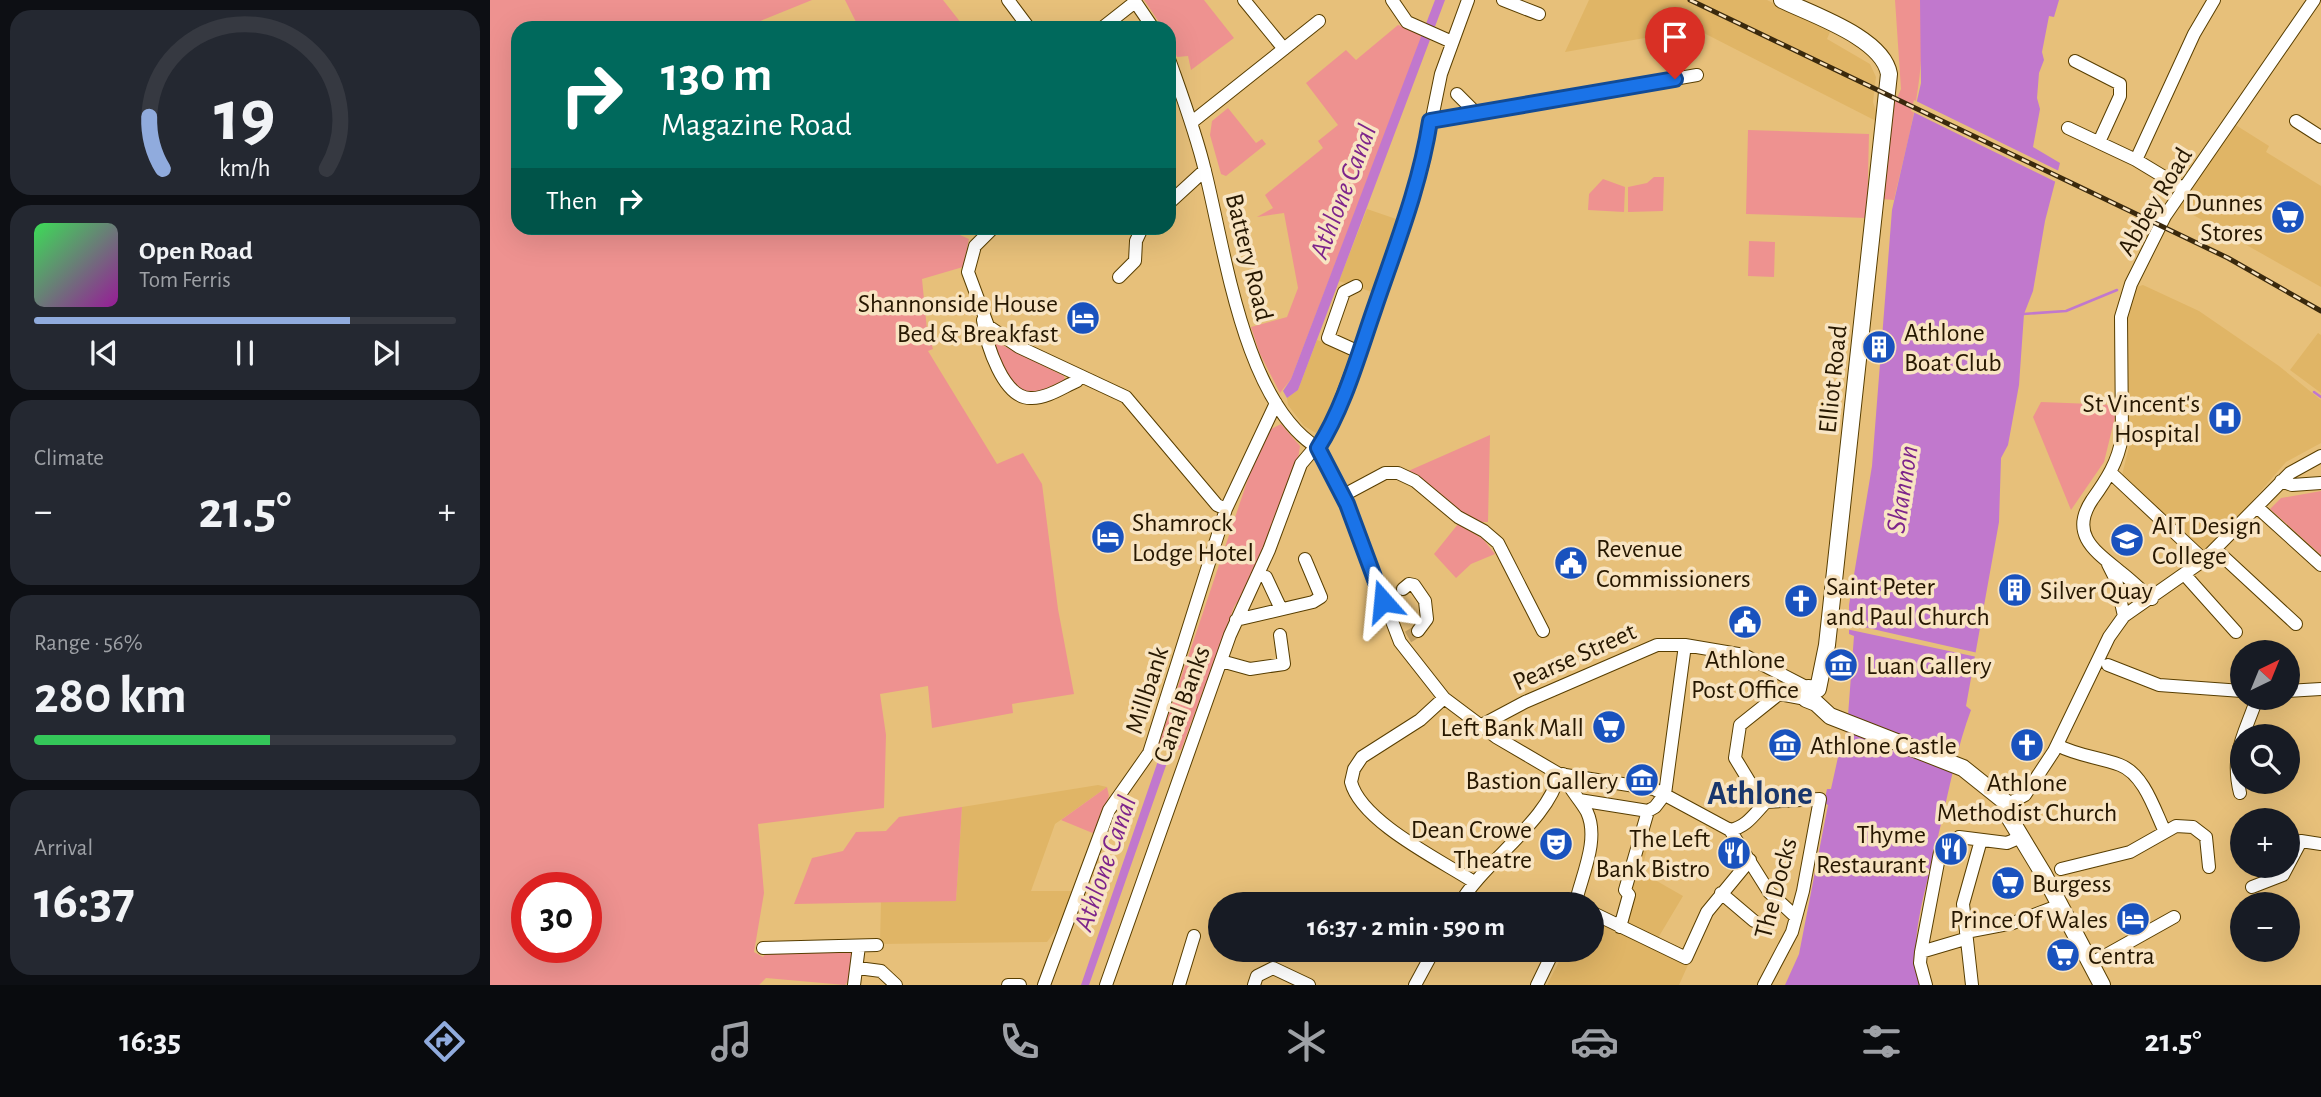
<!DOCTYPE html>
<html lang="en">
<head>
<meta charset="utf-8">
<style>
	body { margin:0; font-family:"Alegreya Sans",sans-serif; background:#242831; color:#f1f3f6; height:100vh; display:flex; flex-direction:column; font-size:26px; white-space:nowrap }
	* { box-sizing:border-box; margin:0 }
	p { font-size:23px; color:#9ea1a6 }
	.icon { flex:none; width:38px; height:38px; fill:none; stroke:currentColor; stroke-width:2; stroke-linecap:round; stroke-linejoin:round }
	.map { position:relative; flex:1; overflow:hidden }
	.details { display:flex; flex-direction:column; gap:10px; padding:10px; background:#0d0f14; width:490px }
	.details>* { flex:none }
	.hud { position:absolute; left:21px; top:21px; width:665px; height:214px; border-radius:21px; box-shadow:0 7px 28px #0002; background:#00695c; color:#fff; overflow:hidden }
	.needle { width:46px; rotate:43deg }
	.controls { position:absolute; left:1740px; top:640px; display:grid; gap:14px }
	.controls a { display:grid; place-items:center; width:70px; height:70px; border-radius:50%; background:#171b24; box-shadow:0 7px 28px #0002; font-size:35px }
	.speed { position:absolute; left:21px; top:872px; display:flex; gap:14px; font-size:35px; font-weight:700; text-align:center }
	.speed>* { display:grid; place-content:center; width:91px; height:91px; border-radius:50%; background:#171b24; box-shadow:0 7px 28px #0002; line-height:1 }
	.speed .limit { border:10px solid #d22; background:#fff; color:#111 }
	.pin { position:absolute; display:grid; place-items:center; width:60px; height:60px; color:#fff; margin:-72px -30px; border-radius:50% 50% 50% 0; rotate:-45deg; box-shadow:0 0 7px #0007 }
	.pin .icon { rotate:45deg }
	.me { position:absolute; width:77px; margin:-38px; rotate:342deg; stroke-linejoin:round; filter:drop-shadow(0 0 5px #0008) }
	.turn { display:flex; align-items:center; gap:24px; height:147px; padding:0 35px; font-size:32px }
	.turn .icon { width:91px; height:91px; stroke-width:2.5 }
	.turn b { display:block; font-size:49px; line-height:60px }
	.then { display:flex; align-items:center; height:66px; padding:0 35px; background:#0003; gap:14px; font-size:26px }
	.big { font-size:52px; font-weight:700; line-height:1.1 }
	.details .widget { flex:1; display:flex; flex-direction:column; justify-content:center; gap:10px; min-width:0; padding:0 24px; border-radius:21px; background:#242831 }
	.details .dial { align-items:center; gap:0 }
	.dial svg { height:182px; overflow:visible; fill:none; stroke:#363941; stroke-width:7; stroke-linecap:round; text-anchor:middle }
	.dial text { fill:#f1f3f6; stroke:none }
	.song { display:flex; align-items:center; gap:21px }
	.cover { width:84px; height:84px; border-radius:10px; background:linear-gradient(135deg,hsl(130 70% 55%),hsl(300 70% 35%)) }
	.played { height:7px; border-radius:4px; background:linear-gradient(90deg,#90abdd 75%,#363941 75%) }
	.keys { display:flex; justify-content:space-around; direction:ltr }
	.heat { display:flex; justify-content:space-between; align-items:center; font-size:38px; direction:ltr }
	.charge { height:10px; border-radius:5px; background:linear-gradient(90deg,#34c759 56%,#363941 0) }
	.trip { position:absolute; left:718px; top:892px; width:396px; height:70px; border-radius:35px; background:#171b24; box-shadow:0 7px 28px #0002; font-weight:700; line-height:70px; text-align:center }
	.dock { display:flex; height:112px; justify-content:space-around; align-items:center; background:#090b0e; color:#9ea1a6 }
	.dock .icon { width:49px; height:49px }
	.dock .selected { color:#90abdd }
	.dock b { font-size:32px; color:#f1f3f6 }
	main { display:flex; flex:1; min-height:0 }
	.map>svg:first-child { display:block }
</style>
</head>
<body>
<main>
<section class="details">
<div class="widget dial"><svg viewBox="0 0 100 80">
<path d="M14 69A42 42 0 1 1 86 69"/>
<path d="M14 69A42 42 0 0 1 8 46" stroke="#90abdd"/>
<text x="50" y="56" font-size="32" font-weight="700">19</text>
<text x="50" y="72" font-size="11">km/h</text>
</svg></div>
<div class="widget">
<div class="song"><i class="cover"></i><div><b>Open Road</b><p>Tom Ferris</p></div></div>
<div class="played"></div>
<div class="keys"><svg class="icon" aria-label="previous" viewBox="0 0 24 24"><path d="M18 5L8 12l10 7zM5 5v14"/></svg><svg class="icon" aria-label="pause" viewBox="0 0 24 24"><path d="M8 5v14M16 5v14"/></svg><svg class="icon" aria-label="next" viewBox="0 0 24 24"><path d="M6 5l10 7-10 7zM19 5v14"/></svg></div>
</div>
<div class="widget"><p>Climate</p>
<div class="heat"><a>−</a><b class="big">21.5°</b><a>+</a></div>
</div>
<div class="widget"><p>Range · 56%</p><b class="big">280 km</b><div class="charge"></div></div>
<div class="widget"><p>Arrival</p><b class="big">16:37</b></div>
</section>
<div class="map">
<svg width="1831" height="985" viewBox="0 0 1831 985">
	<rect width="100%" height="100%" fill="#e7c07a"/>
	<path fill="#e0b566" d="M1099,0H1277L1340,32L1337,39L1380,64L1386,77L1383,102L1390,123L1206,29L1075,52Z
		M1744,124L1779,146L1776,152L1831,186V287L1689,207Z
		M877,209L912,221L885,293L849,281Z
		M1653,285L1709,311L1789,366L1831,400V443L1796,462L1744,522L1713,551L1632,475L1640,443L1636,320L1646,287Z
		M1828,333L1831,335V393L1800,370Z
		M827,340L863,352L833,427L826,433L814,426L798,405L797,398L808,390Z
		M608,785L617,787L565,824L541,891H583L569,926L557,942L390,944L391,902L466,900L472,807Z
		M1151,843L1158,846L1151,872L1193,896L1168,938L1135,921L1137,890Z
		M1101,916L1198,965L1189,985H1057L1075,950H1101Z"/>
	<path fill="#ee9290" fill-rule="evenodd" d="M0,0H322L263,24L264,28H28V228H454L479,239L473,267L432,279L437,330L443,349L438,351L507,464L533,453L552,484L568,609L584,694L522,704L523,713L442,728L438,686L390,694L396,735L394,808L268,824L274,893L264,952L273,957L276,953L358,950L362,955L360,979L355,985L276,978L269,985H0ZM37,887H96V947H37Z
		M355,0H453L475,28H369Z
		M654,0H714L744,38L701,70L698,56L687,57L679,37V28H673Z
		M1405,0H1430C1438,72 1420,131 1404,200L1392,199L1403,107L1411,89Z
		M908,25L933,34L801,379L790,393L769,352L761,327L797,317L808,288L794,213L767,217L783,208L775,195L833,148L828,141L848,125L816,83L856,50L866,60Z
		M738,108L766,143L772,139L776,144L736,176L731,174L720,135L722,121Z
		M1258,130L1379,134L1377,218L1256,214Z
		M1164,177H1174L1173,211L1138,212V187L1157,183Z
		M1113,179L1135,187L1134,212L1098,210L1099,194Z
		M1259,241L1285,242L1284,277L1258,276Z
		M503,343H508L574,376L575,380L541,395L523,383L501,346Z
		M1551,402L1628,405L1614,462L1581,510L1543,417Z
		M791,424L810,446L807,466L759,584L744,607L691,750L668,746L764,461L779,430Z
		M1000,435L998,522H981L916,472Z
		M1831,491V555L1780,509L1791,498Z
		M968,524L993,539L1005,554L981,564L966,578L944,554Z
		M617,787L619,796L605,834L571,820Z
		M472,807L466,901L304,904L322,858L353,851L366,832L396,831L409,817Z"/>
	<path fill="#c178cd" d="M945,0H955L808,390L797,398L793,391L801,379Z
		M1430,0H1569L1564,17L1559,16L1552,52L1554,60L1549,73L1547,98L1550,109L1543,147L1570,163L1555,221L1543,291L1534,314L1529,385L1518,445L1511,458L1509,522L1476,706L1481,710C1465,753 1458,796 1447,841C1437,887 1418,938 1429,985H1295L1309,954L1338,805L1334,803L1337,789H1341L1350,748L1356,742L1364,636L1359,634V605L1382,466L1402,210L1431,83Z
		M670,755L679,757L599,985H591Z"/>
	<path fill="#e7c07a" d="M1424,100L1571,172L1568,183L1421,111Z
		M1356,623L1488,653L1487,657L1356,629Z"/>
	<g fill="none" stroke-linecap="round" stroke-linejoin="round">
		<path stroke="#c178cd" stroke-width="2.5" d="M1533,314L1576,311L1627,290
			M1824,392L1831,397"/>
		<path stroke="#c09e62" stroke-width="12" stroke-dasharray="12 6" stroke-linecap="butt" d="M899,598L913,589
			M918,637L928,631"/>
		<g stroke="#583e00" stroke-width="14">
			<path id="minor" d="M518,0L539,28
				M644,0L663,28
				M754,0L794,49
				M902,0L917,22L962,42
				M1013,0L1049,14
				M612,28L645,2
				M679,59C692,96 706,133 715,171C735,250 754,403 828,448
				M1585,61L1630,84V96L1609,142
				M967,94L986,113
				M940,121L1207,75
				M1806,121L1831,137
				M702,122L829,21
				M1578,128L1646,160L1694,189
				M1646,160L1704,34L1724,0
				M679,203L715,170
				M503,228L485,246L478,272L498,326L529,347L636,397L727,505L736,509
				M629,277L645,261L646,241L652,228
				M866,286L854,292L838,338L869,352
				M493,320C496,343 513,400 542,398C558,398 573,387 587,381L590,376
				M828,448L857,504L910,642L954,698L1006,737L1069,774L1164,789L1240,830
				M1621,473L1714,560
				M1791,481L1802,485L1831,483
				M852,496L895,473H908L925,481L968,517L994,531L1008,543L1053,631
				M1767,507L1831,565
				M1726,550L1806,624
				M1618,564L1626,580L1634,616
				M1695,575L1746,632
				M776,577L791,609
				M913,589L919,584L924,585L935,601L937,619L928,631
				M1662,599C1652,591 1643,582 1633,574C1608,553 1578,536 1602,500C1617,479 1628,462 1632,437L1631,317L1641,284L1675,216L1824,0
				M746,620L823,602L831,597L815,559
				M731,661L760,669L794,664L790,635
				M1618,665L1669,685L1752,691
				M1797,691L1831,689
				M954,698L930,720L872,757L864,769L861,782C871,822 952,861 984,882
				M990,726L1035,702L1167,645H1195L1254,655L1318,688
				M1567,745C1588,756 1608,757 1630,765C1654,774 1665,811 1675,832
				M1073,774C1078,788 1090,799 1097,812C1110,840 1091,877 1085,905
				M1750,793C1740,753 1755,734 1767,698
				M1175,794L1195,645
				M1089,800L1158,811L1165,807L1175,794
				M1273,804L1245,758L1250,725L1289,694L1316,699
				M1518,804L1535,795L1564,751L1619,637L1634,616L1714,560L1800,473L1831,456
				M1240,830C1257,827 1265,813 1276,802L1330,799L1313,891L1302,932L1274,985
				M1240,830L1279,892L1306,917
				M1469,837L1517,843L1531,837
				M1571,869L1640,852L1686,826L1703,827L1716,837L1719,867
				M1762,887L1793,875L1811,841L1831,844
				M1231,893L1264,921
				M969,905C993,862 1059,821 1069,774
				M1101,912L1196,958L1217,912L1260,860
				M1130,927L1139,895L1135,890L1158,811
				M1476,932L1523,923L1570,905
				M273,948L387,945
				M1431,952L1475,939
				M1600,964L1684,917
				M368,968L391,971L406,985
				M364,985L369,946
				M518,985H530
				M554,985L619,810L659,753L736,509L786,403
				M616,985L740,635L779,550L811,464L839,431L872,344L932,167L951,74L978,0
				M689,985L704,936
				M764,985L767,976L783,968L819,985
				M925,985L944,950
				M1047,985L1064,950
				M1436,985L1430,963L1431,952L1450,852
				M1482,985L1473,904L1491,840"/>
		</g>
		<g stroke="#583e00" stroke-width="18">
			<path id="major" d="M1292,0C1323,15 1393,38 1399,74L1337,645L1328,689
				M1328,689L1318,688L1316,699L1326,703L1340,716L1473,768L1518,804L1519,817L1554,875L1612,985"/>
		</g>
		<use href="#minor" stroke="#fff" stroke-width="12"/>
		<use href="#major" stroke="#fff" stroke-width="16"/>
		<g stroke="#3a290d" stroke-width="5">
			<path id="rail" d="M1200,0L1738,258L1831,311"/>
		</g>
		<use href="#rail" stroke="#f8e4c2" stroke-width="2.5" stroke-dasharray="8" stroke-linecap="butt"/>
	</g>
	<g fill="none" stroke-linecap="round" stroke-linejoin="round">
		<g stroke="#114b97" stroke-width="18">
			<path id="route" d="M893,601L857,504L828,448C854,407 868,356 884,310C905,248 930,186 940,121L1185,79"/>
		</g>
		<use href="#route" stroke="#1a73e8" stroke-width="12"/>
	</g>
	<defs>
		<g id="supermarket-disc" transform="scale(1.75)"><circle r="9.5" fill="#1952be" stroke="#f8e4c2"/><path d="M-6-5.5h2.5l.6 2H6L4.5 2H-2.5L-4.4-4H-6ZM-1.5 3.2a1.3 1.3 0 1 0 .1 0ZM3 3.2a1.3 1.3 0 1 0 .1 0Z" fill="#fff"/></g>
		<g id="hotel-disc" transform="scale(1.75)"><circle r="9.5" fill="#1952be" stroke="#f8e4c2"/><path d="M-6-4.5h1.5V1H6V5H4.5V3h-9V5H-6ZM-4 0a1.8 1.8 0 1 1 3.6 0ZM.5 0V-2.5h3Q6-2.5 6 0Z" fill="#fff"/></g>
		<g id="building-disc" transform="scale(1.75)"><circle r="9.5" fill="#1952be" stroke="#f8e4c2"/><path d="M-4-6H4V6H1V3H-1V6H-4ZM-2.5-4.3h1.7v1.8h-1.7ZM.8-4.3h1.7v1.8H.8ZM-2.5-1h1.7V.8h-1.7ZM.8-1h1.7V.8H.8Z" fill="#fff"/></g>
		<g id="hospital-disc" transform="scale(1.75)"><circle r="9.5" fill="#1952be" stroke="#f8e4c2"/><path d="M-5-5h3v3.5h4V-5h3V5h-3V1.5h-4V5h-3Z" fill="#fff"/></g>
		<g id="university-disc" transform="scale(1.75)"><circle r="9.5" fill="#1952be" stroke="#f8e4c2"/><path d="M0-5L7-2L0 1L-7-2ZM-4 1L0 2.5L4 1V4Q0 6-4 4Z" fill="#fff"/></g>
		<g id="civic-disc" transform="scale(1.75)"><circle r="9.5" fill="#1952be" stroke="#f8e4c2"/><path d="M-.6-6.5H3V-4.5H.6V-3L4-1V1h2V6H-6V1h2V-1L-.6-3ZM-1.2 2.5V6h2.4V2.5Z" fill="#fff"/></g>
		<g id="church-disc" transform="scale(1.75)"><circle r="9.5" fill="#1952be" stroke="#f8e4c2"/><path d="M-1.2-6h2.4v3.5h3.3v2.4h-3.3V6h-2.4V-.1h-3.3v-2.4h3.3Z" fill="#fff"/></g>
		<g id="museum-disc" transform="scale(1.75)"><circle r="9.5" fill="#1952be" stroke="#f8e4c2"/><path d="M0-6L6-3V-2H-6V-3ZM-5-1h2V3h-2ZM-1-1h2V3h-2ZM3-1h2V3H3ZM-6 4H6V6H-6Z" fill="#fff"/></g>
		<g id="theatre-disc" transform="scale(1.75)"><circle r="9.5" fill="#1952be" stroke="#f8e4c2"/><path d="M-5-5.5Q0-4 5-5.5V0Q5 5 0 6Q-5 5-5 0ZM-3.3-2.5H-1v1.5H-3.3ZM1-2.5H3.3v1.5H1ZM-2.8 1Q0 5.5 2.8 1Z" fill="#fff"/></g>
		<g id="restaurant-disc" transform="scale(1.75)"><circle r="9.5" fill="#1952be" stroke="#f8e4c2"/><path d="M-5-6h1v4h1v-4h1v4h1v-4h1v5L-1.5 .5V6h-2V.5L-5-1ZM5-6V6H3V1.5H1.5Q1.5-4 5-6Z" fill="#fff"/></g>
	</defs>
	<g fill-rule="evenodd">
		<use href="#supermarket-disc" x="1798" y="217"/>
		<use href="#hotel-disc" x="593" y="318"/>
		<use href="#building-disc" x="1389" y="347"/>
		<use href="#hospital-disc" x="1735" y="418"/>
		<use href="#hotel-disc" x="618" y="537"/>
		<use href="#university-disc" x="1637" y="540"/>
		<use href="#civic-disc" x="1081" y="563"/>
		<use href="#building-disc" x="1525" y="590"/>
		<use href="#church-disc" x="1311" y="601"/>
		<use href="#civic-disc" x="1255" y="622"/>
		<use href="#museum-disc" x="1351" y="665"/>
		<use href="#supermarket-disc" x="1119" y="727"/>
		<use href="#museum-disc" x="1295" y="745"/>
		<use href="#church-disc" x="1537" y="745"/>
		<use href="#museum-disc" x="1152" y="780"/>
		<use href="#theatre-disc" x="1066" y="844"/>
		<use href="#restaurant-disc" x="1461" y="849"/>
		<use href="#restaurant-disc" x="1244" y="853"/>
		<use href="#supermarket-disc" x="1518" y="883"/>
		<use href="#hotel-disc" x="1643" y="919"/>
		<use href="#supermarket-disc" x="1573" y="955"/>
	</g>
	<g text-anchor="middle" stroke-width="7" stroke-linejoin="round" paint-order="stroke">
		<g font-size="26" fill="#261700" stroke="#f8e4c2">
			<text transform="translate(1664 201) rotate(-59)" y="9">Abbey Road</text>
			<text transform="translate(760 257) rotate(76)" y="9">Battery Road</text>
			<text transform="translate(1342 379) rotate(-84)" y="9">Elliot Road</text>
			<text transform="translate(1084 656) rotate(-24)" y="9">Pearse Street</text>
			<text transform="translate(656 690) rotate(-72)" y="9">Millbank</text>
			<text transform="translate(691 704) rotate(-70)" y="9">Canal Banks</text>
			<text transform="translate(1285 888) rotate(-75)" y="9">The Docks</text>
		</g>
		<g font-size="26" fill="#261700" stroke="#f8e4c2" text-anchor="start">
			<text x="1773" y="211" text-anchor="end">Dunnes<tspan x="1773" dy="30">Stores</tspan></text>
			<text x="568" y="312" text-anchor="end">Shannonside House<tspan x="568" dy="30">Bed &amp; Breakfast</tspan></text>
			<text x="1414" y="341">Athlone<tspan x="1414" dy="30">Boat Club</tspan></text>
			<text x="1710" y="412" text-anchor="end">St Vincent's<tspan x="1710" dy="30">Hospital</tspan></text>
			<text x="642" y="531">Shamrock<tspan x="642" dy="30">Lodge Hotel</tspan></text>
			<text x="1662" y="534">AIT Design<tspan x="1662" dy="30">College</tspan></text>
			<text x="1106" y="557">Revenue<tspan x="1106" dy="30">Commissioners</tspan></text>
			<text x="1336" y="595">Saint Peter<tspan x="1336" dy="30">and Paul Church</tspan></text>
			<text x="1550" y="599">Silver Quay</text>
			<text x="1255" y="668" text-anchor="middle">Athlone<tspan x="1255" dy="30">Post Office</tspan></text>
			<text x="1376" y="674">Luan Gallery</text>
			<text x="1094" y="736" text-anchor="end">Left Bank Mall</text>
			<text x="1320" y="754">Athlone Castle</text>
			<text x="1128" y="789" text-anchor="end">Bastion Gallery</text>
			<text x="1537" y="791" text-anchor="middle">Athlone<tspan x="1537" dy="30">Methodist Church</tspan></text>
			<text x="1042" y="838" text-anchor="end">Dean Crowe<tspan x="1042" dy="30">Theatre</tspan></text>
			<text x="1436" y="843" text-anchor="end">Thyme<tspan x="1436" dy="30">Restaurant</tspan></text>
			<text x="1220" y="847" text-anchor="end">The Left<tspan x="1220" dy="30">Bank Bistro</tspan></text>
			<text x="1542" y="892">Burgess</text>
			<text x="1618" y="928" text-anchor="end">Prince Of Wales</text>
			<text x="1598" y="964">Centra</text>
		</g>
		<g font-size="28" font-style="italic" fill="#7d248b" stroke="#f8e4c2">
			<text transform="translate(852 191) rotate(-69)" y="10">Athlone Canal</text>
			<text transform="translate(1411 489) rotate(-81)" y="10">Shannon</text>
			<text transform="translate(614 863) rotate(-71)" y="10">Athlone Canal</text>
		</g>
		<g font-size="33" font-weight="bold" fill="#19366c" stroke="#f8e4c2">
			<text x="1270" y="804">Athlone</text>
		</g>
	</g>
</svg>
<div class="controls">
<a><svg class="needle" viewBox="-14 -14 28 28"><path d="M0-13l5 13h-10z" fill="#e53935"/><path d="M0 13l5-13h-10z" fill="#9ea1a6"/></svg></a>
<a><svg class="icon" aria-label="search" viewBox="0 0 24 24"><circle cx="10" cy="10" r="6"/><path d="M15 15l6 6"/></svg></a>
<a>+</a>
<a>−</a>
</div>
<div class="speed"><div class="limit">30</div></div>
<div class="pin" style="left:1185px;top:79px;background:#d93025"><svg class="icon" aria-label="arrive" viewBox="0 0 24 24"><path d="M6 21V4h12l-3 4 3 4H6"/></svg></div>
<svg class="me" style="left:893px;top:601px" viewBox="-20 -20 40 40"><path d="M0-17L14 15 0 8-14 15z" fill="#1a73e8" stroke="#fff" stroke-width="4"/></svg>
<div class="trip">16:37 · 2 min · 590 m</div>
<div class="hud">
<div class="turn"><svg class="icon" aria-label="right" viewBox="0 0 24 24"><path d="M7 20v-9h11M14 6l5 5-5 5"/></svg><div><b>130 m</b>Magazine Road</div></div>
<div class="then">Then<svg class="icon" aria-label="right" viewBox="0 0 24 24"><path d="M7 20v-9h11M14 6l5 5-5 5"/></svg></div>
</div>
</div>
</main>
<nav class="dock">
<b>16:35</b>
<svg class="icon selected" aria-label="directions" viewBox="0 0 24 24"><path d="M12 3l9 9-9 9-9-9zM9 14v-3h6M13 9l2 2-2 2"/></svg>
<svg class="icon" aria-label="music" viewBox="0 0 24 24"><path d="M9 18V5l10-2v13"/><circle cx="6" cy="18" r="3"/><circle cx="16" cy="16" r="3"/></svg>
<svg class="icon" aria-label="phone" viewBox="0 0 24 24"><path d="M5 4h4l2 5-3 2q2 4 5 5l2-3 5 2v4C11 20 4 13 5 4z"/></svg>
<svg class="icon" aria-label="climate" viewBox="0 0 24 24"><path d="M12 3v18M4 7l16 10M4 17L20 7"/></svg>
<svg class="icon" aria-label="car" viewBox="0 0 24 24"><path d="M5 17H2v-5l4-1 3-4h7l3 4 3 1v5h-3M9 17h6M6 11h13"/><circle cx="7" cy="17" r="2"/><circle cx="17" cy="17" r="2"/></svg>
<svg class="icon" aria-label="filters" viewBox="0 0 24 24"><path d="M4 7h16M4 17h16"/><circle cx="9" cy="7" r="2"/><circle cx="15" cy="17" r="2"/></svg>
<b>21.5°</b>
</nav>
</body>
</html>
